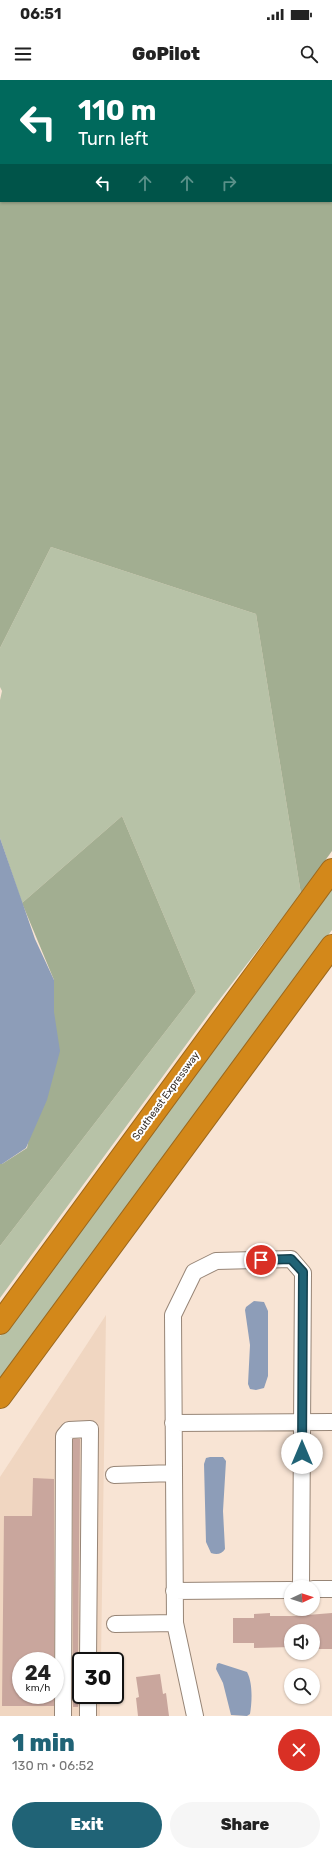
<!DOCTYPE html>
<html lang="en">
<head>
<meta charset="utf-8">
<style>
	body { margin:0; font-family:Rubik,sans-serif; background:#f6f6f6; color:#222; height:100vh; display:flex; flex-direction:column; font-size:15px; white-space:nowrap }
	* { box-sizing:border-box; margin:0 }
	p { font-size:13px; color:#767676 }
	.icon { flex:none; width:22px; height:22px; fill:none; stroke:currentColor; stroke-width:2; stroke-linecap:round; stroke-linejoin:round }
	.map { position:relative; height:1636px; overflow:hidden }
	.details { display:flex; flex-direction:column; background:#fff; flex:1 }
	.details>* { flex:none }
	.banner { position:absolute; left:0px; top:0px; width:332px; height:122px; box-shadow:0 1px 3px #0004; background:#00695c; color:#fff; overflow:hidden }
	.needle { width:26px; rotate:86deg }
	.tools { position:absolute; left:284px; top:1500px; display:grid; gap:8px }
	.tools a { display:grid; place-items:center; width:36px; height:36px; border-radius:50%; background:#fff; box-shadow:0 1px 3px #0004; font-size:20px }
	.speed { position:absolute; left:12px; top:1572px; display:flex; gap:8px; font-size:20px; font-weight:700; text-align:center }
	.speed>* { display:grid; place-content:center; width:52px; height:52px; border-radius:50%; background:#fff; box-shadow:0 1px 3px #0004; line-height:1 }
	.speed small { font-size:10px; font-weight:400 }
	.speed .limit { border:2px solid #111; border-radius:6px; background:#fff; color:#111 }
	.pin { position:absolute; display:grid; place-items:center; width:34px; height:34px; color:#fff; margin:-17px; border:2px solid #fff; border-radius:50%; box-shadow:0 1px 4px #0007 }
	.me { position:absolute; width:44px; margin:-22px; rotate:0deg; stroke-linejoin:round; filter:drop-shadow(0 0 3px #0008) }
	.turn { display:flex; align-items:center; gap:14px; height:84px; padding:0 12px; font-size:18px }
	.turn .icon { width:52px; height:52px; stroke-width:2.5 }
	.turn b { display:block; font-size:28px; line-height:34px }
	.lanes { display:flex; align-items:center; height:38px; padding:0 12px; background:#0003; justify-content:center; gap:20px; direction:ltr }
	.lanes .off { opacity:.35 }
	.round { display:grid; place-items:center; flex:none; width:42px; height:42px; border-radius:21px; background:#f6f6f6 }
	.summary { display:flex; align-items:center; justify-content:space-between; height:68px; padding:0 12px }
	h1 { font-size:24px; font-weight:800; line-height:30px; color:#206376 }
	.cta { display:flex; gap:8px; margin-top:auto; padding:8px 12px }
	.cta a { flex:1; height:46px; border-radius:24px; background:#206376; color:#fff; font-size:16px; font-weight:800; line-height:46px; text-align:center }
	.cta a+a { background:#f6f6f6; color:#222 }
	.status { display:flex; justify-content:space-between; align-items:center; height:28px; padding:0 20px; background:#fff; direction:ltr }
	.status svg { height:11px; fill:currentColor }
	header { display:flex; justify-content:space-between; align-items:center; height:52px; padding:0 12px; background:#fff; font-size:18px; font-weight:800 }
	.map>svg:first-child { display:block }
	.built { fill:#f0d6c1; fill-rule:evenodd }
	.green { fill:#b7c2a7 }
	.forest { fill:#a2ae91; fill-rule:evenodd }
	.water { fill:#8d9db8 }
	.lines { fill:none; stroke-linecap:round; stroke-linejoin:round }
	.river { stroke:#8d9db8; stroke-width:21 }
	.building { fill:#c9a69d }
	.minor-casing { stroke:#978576; stroke-width:18 }
	.highway-casing { stroke:#9b681e; stroke-width:24 }
	.minor { stroke:#fff; stroke-width:16 }
	.highway { stroke:#d3881a; stroke-width:22 }
	.route-casing { stroke:#15404d; stroke-width:10 }
	.route { stroke:#206376; stroke-width:7 }
	.labels { text-anchor:middle; dominant-baseline:central; stroke-width:4; stroke-linejoin:round; paint-order:stroke }
	.street-label { font-size:10px; fill:#342c26; stroke:#fff }
</style>
</head>
<body>
<div class="status"><b>06:51</b><svg viewBox="0 0 49 12"><path d="M0 12V9h3v3zM5 12V6h3v6zM10 12V3h3v9zM15 12V0h3v12zM26 1h20v11H26zM47 4h2v5h-2z"/></svg></div>
<header><svg class="icon" aria-label="menu" viewBox="0 0 24 24"><path d="M4 6h16M4 12h16M4 18h16"/></svg>GoPilot<svg class="icon" aria-label="search" viewBox="0 0 24 24"><circle cx="10" cy="10" r="6"/><path d="M15 15l6 6"/></svg></header>
<div class="map">
<svg width="332" height="1636" viewBox="0 0 332 1636">
	<rect width="100%" height="100%" fill="#f8e4d4"/>
	<!-- built -->
	<path class="built" d="M 106,1235 L 101,1581 L 81,1581 L 81,1615 L 100,1615 L 100,1636 L 0,1636 L 0,1397 ZM 21,1581 L 55,1581 L 55,1615 L 21,1615 Z"/>
	<!-- green -->
	<path class="green" d="M 51,467 L 256,534 L 301,814 L 213,928 L 0,1218 L 0,1166 L 196,912 L 122,736 L 22,823 L 0,758 L 0,620 L 2,611 L 0,607 L 0,568 Z
		M 332,805 L 332,850 L 0,1302 L 0,1256 Z"/>
	<!-- forest -->
	<path class="forest" d="M 0,0 L 332,0 L 332,771 L 301,814 L 256,534 L 51,467 L 0,568 ZM 1,1 L 331,1 L 331,121 L 1,121 Z
		M 122,736 L 196,912 L 0,1166 L 0,1084 L 2,1084 L 27,1068 L 54,932 L 54,900 L 22,823 Z"/>
	<!-- water -->
	<path class="water" d="M 0,758 L 35,859 L 54,900 L 54,932 L 60,971 L 47,1020 L 26,1068 L 2,1084 L 0,1084 Z
		M 254,1221 L 264,1222 L 268,1231 L 268,1296 L 264,1308 L 256,1310 L 250,1309 L 248,1304 L 250,1265 L 245,1230 L 246,1227 Z
		M 210,1377 L 223,1377 L 226,1381 L 223,1431 L 225,1469 C 222,1474 217,1475 211,1473 L 206,1462 L 204,1384 L 206,1378 Z
		M 219,1583 L 247,1592 C 253,1603 252,1622 250,1634 L 247,1636 L 231,1635 L 223,1603 L 216,1589 L 217,1584 Z"/>
	<g class="lines">
		<!-- river -->
		<path class="river" d="M 76,1 L 78,0
			M 0,26 L 1,27"/>
	</g>
	<!-- building -->
	<path class="building" d="M 73,1359 L 80,1359 L 78,1581 L 81,1587 L 81,1609 L 79,1615 L 78,1627 L 73,1627 Z
		M 33,1398 L 54,1399 L 54,1581 L 20,1581 L 20,1615 L 54,1615 L 54,1626 L 2,1626 L 4,1436 L 32,1436 Z
		M 270,1533 L 270,1536 L 295,1536 L 332,1533 L 332,1569 L 317,1569 L 317,1567 L 313,1567 L 313,1551 L 291,1551 L 291,1567 L 254,1568 L 254,1563 L 233,1563 L 233,1538 L 254,1538 L 254,1534 Z
		M 160,1594 L 163,1614 L 166,1613 L 169,1636 L 138,1636 L 136,1618 L 139,1617 L 136,1597 Z"/>
	<g class="lines">
		<defs>
			<path id="minor" d="M 173,1343 L 332,1342
				M 114,1395 L 174,1393
				M 313,1509 L 332,1509
				M 174,1511 L 291,1510
				M 115,1544 L 175,1543
				M 63,1636 L 64,1356 L 69,1350 L 90,1349 L 88,1581
				M 88,1636 L 88,1615
				M 195,1636 L 175,1543 L 173,1235 L 194,1192 L 216,1181 L 291,1179 L 303,1193 L 301,1507"/>
			<path id="highway" d="M 0,1243 L 332,790
				M 0,1317 L 332,866"/>
		</defs>
		<!-- minor casing -->
		<use href="#minor" class="minor-casing"/>
		<!-- highway casing -->
		<use href="#highway" class="highway-casing"/>
		<!-- minor -->
		<use href="#minor" class="minor"/>
		<!-- highway -->
		<use href="#highway" class="highway"/>
	</g>
	<g class="lines">
		<defs>
			<path id="route" d="M 261,1180 L 291,1179 L 303,1192 L 302,1373"/>
		</defs>
		<!-- route casing -->
		<use href="#route" class="route-casing"/>
		<!-- route -->
		<use href="#route" class="route"/>
	</g>
	<g class="labels">
		<!-- street labels -->
		<g class="street-label">
			<text transform="translate(166 1016) rotate(-54)">Southeast Expressway</text>
		</g>
	</g>
</svg>
<div class="tools">
<a><svg class="needle" viewBox="-14 -14 28 28"><path d="M0-13l5 13h-10z" fill="#e53935"/><path d="M0 13l5-13h-10z" fill="#767676"/></svg></a>
<a><svg class="icon" aria-label="sound" viewBox="0 0 24 24"><path d="M4 9h4l5-4v14l-5-4H4zM17 9q2 3 0 6"/></svg></a>
<a><svg class="icon" aria-label="search" viewBox="0 0 24 24"><circle cx="10" cy="10" r="6"/><path d="M15 15l6 6"/></svg></a>
</div>
<div class="speed"><div>24<small>km/h</small></div><div class="limit">30</div></div>
<div class="pin" style="left:261px;top:1180px;background:#d93025"><svg class="icon" aria-label="arrive" viewBox="0 0 24 24"><path d="M6 21V4h12l-3 4 3 4H6"/></svg></div>
<svg class="me" style="left:302px;top:1373px" viewBox="-20 -20 40 40"><circle r="19" fill="#fff"/><path d="M0-13L10 11 0 6-10 11z" fill="#206376"/></svg>
<div class="banner">
<div class="turn"><svg class="icon" aria-label="left" viewBox="0 0 24 24"><path d="M17 20v-9H6M10 6l-5 5 5 5"/></svg><div><b>110 m</b>Turn left</div></div>
<div class="lanes"><svg class="icon" aria-label="left" viewBox="0 0 24 24"><path d="M17 20v-9H6M10 6l-5 5 5 5"/></svg><svg class="icon off" aria-label="ahead" viewBox="0 0 24 24"><path d="M12 20V5M6 11l6-6 6 6"/></svg><svg class="icon off" aria-label="ahead" viewBox="0 0 24 24"><path d="M12 20V5M6 11l6-6 6 6"/></svg><svg class="icon off" aria-label="right" viewBox="0 0 24 24"><path d="M7 20v-9h11M14 6l5 5-5 5"/></svg></div>
</div>
</div>
<section class="details">
<div class="summary"><div><h1>1 min</h1><p>130 m · 06:52</p></div><a class="round" style="background:#d93025;color:#fff"><svg class="icon" aria-label="close" viewBox="0 0 24 24"><path d="M6 6l12 12M18 6L6 18"/></svg></a></div>
<div class="cta"><a>Exit</a><a>Share</a></div>
</section>
</body>
</html>
